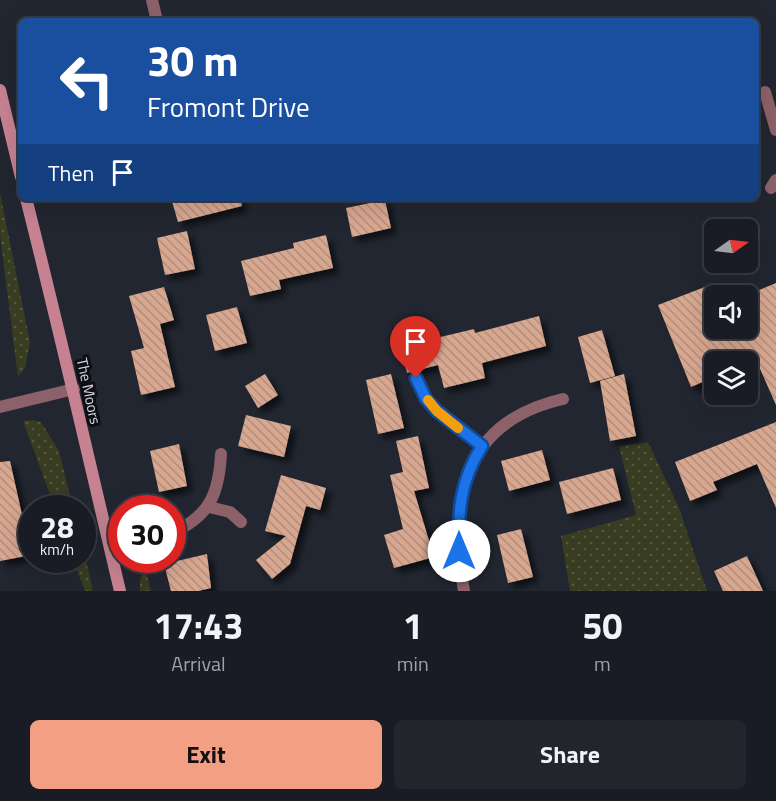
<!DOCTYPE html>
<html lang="en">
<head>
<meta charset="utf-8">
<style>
	body { margin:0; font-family:"Titillium Web",sans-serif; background:#22252c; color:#f1f3f6; height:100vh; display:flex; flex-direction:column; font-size:22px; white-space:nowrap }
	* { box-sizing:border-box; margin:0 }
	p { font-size:20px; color:#9fa1a6 }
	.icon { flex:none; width:33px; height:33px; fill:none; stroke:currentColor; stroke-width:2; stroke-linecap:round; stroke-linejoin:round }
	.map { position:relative; height:591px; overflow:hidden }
	.drawer { display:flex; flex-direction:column; background:#191c24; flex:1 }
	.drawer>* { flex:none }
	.top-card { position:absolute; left:18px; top:18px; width:741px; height:183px; border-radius:9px; box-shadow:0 6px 24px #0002,0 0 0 2px #373a41; background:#1a4fa0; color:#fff; overflow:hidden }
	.needle { width:39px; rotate:76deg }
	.controls { position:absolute; left:704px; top:219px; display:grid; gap:12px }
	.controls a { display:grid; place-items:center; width:54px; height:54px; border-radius:9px; background:#191c24; box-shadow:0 6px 24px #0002,0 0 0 2px #373a41; font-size:30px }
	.speed { position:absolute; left:18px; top:495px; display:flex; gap:12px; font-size:30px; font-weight:700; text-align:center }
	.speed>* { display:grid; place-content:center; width:78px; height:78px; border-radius:50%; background:#191c24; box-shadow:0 6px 24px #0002,0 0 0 2px #373a41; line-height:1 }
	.speed small { font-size:15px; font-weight:400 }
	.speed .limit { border:9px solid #d22; background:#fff; color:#111 }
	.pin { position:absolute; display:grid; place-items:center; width:51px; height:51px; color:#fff; margin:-62px -26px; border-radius:50% 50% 50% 0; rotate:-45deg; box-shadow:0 0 6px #0007 }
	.pin .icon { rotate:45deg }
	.me { position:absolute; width:66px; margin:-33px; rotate:0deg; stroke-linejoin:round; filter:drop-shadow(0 0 4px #0008) }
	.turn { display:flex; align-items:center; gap:21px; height:126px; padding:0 30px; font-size:27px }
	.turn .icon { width:78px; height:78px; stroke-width:2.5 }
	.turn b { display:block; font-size:42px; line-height:51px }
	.then { display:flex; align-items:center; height:57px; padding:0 30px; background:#0003; gap:12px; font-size:22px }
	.eta { display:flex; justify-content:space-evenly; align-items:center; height:102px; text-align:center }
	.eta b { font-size:36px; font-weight:700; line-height:42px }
	.action { display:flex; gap:12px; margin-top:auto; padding:12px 30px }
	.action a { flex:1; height:69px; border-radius:9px; background:#f39f83; color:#111; font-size:24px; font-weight:700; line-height:69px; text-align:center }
	.action a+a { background:#22252c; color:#f1f3f6 }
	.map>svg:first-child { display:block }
	.grass { fill:url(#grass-dots) }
	.building { fill:url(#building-back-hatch); filter:url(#shadow) }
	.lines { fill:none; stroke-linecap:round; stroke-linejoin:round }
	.street { stroke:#8c616a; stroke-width:12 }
	.secondary { stroke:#c68291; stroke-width:12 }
	.route-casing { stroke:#114b97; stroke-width:15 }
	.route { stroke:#1a73e8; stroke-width:10 }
	.slow { stroke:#f59e0b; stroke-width:10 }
	.labels { text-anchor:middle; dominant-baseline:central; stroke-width:6; stroke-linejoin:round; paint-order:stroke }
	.street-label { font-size:15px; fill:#d6d9e0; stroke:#0d0f14 }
</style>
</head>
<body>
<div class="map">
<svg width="776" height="591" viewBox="0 0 776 591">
	<defs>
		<pattern id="grass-dots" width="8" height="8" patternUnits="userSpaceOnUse" patternTransform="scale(1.5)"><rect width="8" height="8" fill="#383c21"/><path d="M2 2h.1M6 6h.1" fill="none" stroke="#545841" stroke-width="1.8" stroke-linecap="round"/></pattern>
		<pattern id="building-back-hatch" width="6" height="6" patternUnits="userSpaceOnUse" patternTransform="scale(1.5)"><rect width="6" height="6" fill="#d8a790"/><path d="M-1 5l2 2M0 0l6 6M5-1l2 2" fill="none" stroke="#b28e7d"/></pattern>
		<filter id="shadow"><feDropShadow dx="5.5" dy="5.5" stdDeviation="3" flood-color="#0009"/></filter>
	</defs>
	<rect width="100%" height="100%" fill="#212630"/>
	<!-- grass -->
	<path class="grass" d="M 0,193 L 30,342 L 25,368 L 18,377 L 0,235 Z
		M 33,420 L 41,422 L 59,451 L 73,508 L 55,508 L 23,421 Z
		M 648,442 L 679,508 L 707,591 L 570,591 L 561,536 L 636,515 L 619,446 Z
		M 83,547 L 93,591 L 85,591 L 73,560 L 82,560 Z
		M 145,567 L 151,591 L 140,591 L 140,580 Z"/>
	<!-- building -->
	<path class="building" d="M 171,198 L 240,198 L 242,206 L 178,222 Z
		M 385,200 L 391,228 L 352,237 L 346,208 Z
		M 187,231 L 195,269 L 165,275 L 157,238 Z
		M 326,235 L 333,268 L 279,280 L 281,289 L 250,296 L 241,261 L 294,248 L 293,243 Z
		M 776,283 L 776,405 L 757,362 L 714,362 L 714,377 L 691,387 L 658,305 L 710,285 L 714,296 L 714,328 L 747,328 L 747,296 L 745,296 Z
		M 164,287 L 174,320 L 160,324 L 175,387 L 141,395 L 131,351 L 144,348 L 129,296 Z
		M 237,307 L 247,343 L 215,351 L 206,315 Z
		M 539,316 L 546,346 L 482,363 L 485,378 L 444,388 L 438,365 L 407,373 L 402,352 L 433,344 L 432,339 L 474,329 L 475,333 Z
		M 602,330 L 615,376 L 590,383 L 578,337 Z
		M 265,374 L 278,395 L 258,408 L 245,386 Z
		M 391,374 L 404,428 L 378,434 L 366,380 Z
		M 624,374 L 636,436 L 610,441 L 600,381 Z
		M 246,415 L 291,426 L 284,457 L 238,446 Z
		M 776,422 L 776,508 L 757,464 L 713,482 L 717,490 L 690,501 L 675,462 Z
		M 418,436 L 429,488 L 414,491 L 434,557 L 394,568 L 384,535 L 403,529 L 390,475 L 403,472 L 396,441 Z
		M 179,444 L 187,486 L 159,492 L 150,451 Z
		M 542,450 L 550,480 L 509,491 L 501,461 Z
		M 10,461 L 31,555 L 0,561 L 0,462 Z
		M 613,468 L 621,500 L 567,514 L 559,482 Z
		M 281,475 L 326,488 L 320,510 L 306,506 L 290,564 L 272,579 L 256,560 L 286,536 L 265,531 Z
		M 521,529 L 533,577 L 508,583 L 497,535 Z
		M 207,554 L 211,588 L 198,591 L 171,591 L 164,564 Z
		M 747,556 L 763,591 L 723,591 L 714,571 Z"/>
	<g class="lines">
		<!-- street -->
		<path class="street" d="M 152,0 L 157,21
			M 765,92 L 776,130
			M 771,188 L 776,180
			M 416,378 L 426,399 L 437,411 L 482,446
			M 0,407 L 74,389
			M 209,507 L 230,512 L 241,522
			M 172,533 C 210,516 219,493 221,454
			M 464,591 C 448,500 462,422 563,399"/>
		<!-- secondary -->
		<path class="secondary" d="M 0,90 L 21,177
			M 26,198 C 59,329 89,460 120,591"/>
	</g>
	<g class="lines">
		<defs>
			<path id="route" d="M 416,378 L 426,399 L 437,411 L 482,446 C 460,481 458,510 459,551"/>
		</defs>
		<!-- route casing -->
		<use href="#route" class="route-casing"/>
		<!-- route -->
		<use href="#route" class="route"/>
		<!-- slow -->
		<path class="slow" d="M 428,400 L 437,411 L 458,428"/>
	</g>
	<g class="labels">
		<!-- street labels -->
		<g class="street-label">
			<text transform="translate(89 391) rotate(78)">The Moors</text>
		</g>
	</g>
</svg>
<div class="controls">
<a><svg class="needle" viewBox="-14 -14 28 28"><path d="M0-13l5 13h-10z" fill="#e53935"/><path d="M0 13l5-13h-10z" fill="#9fa1a6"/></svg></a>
<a><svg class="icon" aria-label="sound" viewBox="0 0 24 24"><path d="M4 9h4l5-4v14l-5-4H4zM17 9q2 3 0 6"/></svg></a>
<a><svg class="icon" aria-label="layers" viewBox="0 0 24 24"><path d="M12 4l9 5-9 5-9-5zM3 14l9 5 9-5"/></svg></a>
</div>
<div class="speed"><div>28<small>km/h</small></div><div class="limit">30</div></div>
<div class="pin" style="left:416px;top:378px;background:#d93025"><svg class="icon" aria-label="arrive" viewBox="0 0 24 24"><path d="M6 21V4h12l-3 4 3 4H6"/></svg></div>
<svg class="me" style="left:459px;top:551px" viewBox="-20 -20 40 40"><circle r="19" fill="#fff"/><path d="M0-13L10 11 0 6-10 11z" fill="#1a73e8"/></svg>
<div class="top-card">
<div class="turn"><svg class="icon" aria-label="left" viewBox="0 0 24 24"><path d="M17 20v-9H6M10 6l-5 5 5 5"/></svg><div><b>30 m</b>Fromont Drive</div></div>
<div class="then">Then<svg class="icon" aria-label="arrive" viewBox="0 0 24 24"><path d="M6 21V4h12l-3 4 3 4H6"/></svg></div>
</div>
</div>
<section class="drawer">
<div class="eta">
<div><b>17:43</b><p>Arrival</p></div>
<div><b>1</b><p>min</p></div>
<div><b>50</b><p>m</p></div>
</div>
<div class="action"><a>Exit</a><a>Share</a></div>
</section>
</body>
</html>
